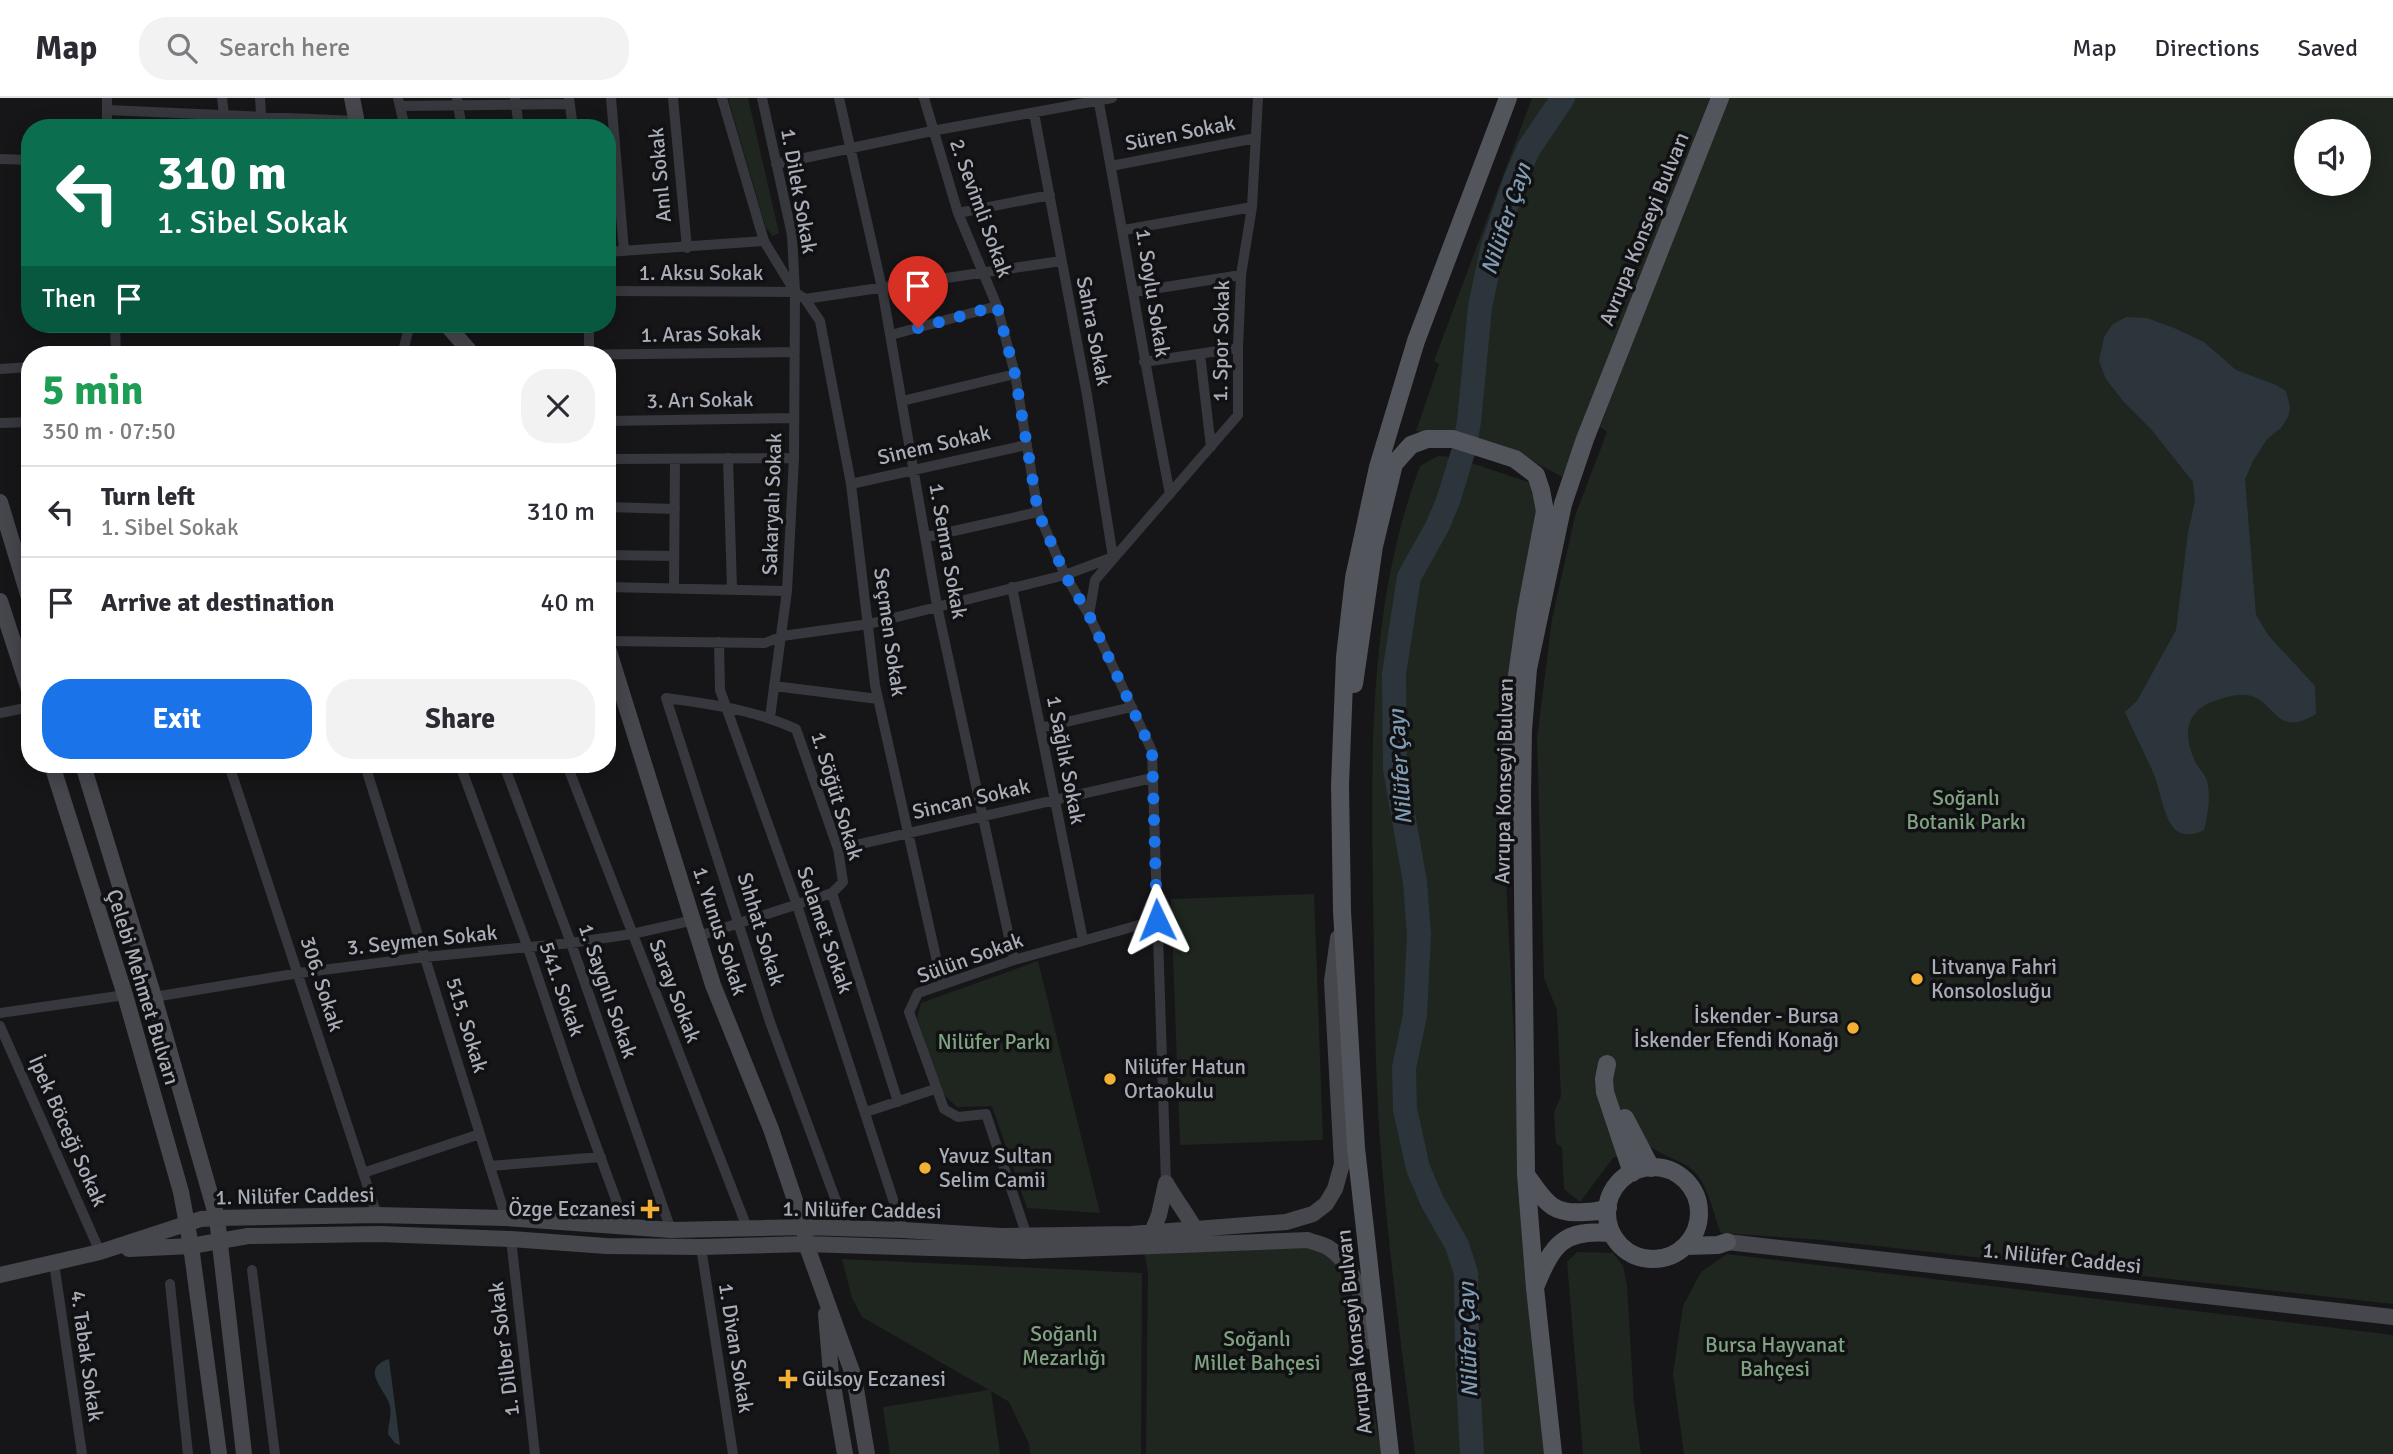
<!DOCTYPE html>
<html lang="en">
<head>
<meta charset="utf-8">
<style>
	body { margin:0; font-family:Signika,sans-serif; background:#f2f2f3; color:#2b2b33; height:100vh; display:flex; flex-direction:column; font-size:26px; white-space:nowrap }
	* { box-sizing:border-box; margin:0 }
	p { font-size:23px; color:#7c7c81 }
	.icon { flex:none; width:38px; height:38px; fill:none; stroke:currentColor; stroke-width:2; stroke-linecap:round; stroke-linejoin:round }
	.map { position:relative; flex:1; overflow:hidden }
	.details { position:absolute; left:21px; top:248px; width:595px; height:427px; display:flex; flex-direction:column; background:#fff; border-radius:28px; box-shadow:0 4px 18px #0003 }
	.details>* { flex:none }
	.banner { position:absolute; left:21px; top:21px; width:595px; height:214px; border-radius:28px; box-shadow:0 4px 18px #0003; background:#0b6e4f; color:#fff; overflow:hidden }
	.fabs { position:absolute; left:2294px; top:21px; display:grid; gap:14px }
	.fabs a { display:grid; place-items:center; width:77px; height:77px; border-radius:50%; background:#fff; box-shadow:0 4px 18px #0003; font-size:35px }
	.pin { position:absolute; display:grid; place-items:center; width:60px; height:60px; color:#fff; margin:-72px -30px; border-radius:50% 50% 50% 0; rotate:-45deg; box-shadow:0 0 7px #0007 }
	.pin .icon { rotate:45deg }
	.me { position:absolute; width:77px; margin:-38px; rotate:358deg; stroke-linejoin:round; filter:drop-shadow(0 0 5px #0008) }
	.turn { display:flex; align-items:center; gap:24px; height:147px; padding:0 21px; font-size:32px }
	.turn .icon { width:91px; height:91px; stroke-width:2.5 }
	.turn b { display:block; font-size:49px; line-height:60px }
	.then { display:flex; align-items:center; height:66px; padding:0 21px; background:#0003; gap:14px; font-size:26px }
	.round { display:grid; place-items:center; flex:none; width:74px; height:74px; border-radius:28px; background:#f2f2f3 }
	.headline { display:flex; align-items:center; justify-content:space-between; height:119px; padding:0 21px }
	h1 { font-size:42px; font-weight:800; line-height:52px; color:#1e9e55 }
	.action { display:flex; gap:14px; margin-top:auto; padding:14px 21px }
	.action a { flex:1; height:80px; border-radius:28px; background:#1a73e8; color:#fff; font-size:28px; font-weight:800; line-height:80px; text-align:center }
	.action a+a { background:#f2f2f3; color:#2b2b33 }
	ul { padding:0; list-style:none }
	li { display:flex; align-items:center; gap:21px; height:91px; padding:0 21px; border-top:2px solid #e1e1e2 }
	li div { flex:1 }
	li b { display:block; font-size:26px }
	li em { font-style:normal }
	header { display:flex; align-items:center; gap:42px; box-sizing:border-box; height:98px; padding:0 35px; background:#fff; border-bottom:2px solid #e1e1e2 }
	header strong { font-size:33px }
	nav { display:flex; gap:38px; margin-inline-start:auto; font-size:24px }
	.search { width:490px; height:63px; background:#f2f2f3; display:flex; align-items:center; gap:18px; box-sizing:border-box; padding:0 24px; border-radius:28px; color:#7c7c81; font-size:26px }
	.map>svg:first-child { display:block }
	.green { fill:#1e261f; fill-rule:evenodd }
	.water { fill:#2c353c }
	.lines { fill:none; stroke-linecap:round; stroke-linejoin:round }
	.river { stroke:#2c353c; stroke-width:24 }
	.street { stroke:#37383d; stroke-width:10 }
	.secondary { stroke:#45474d; stroke-width:16 }
	.primary { stroke:#53555c; stroke-width:18 }
	.route { stroke:#1a73e8; stroke-width:12; stroke-dasharray:0 21.6 }
	.poi-dot { fill:#f2b134; stroke:#111113; stroke-width:2.5 }
	.labels { text-anchor:middle; dominant-baseline:central; stroke-width:7; stroke-linejoin:round; paint-order:stroke }
	.street-label { font-size:21px; fill:#a8adb8; stroke:#111113 }
	.park-label { font-size:21px; fill:#7fa381; stroke:#111113 }
	.poi-label { font-size:21px; fill:#a8adb8; stroke:#111113; text-anchor:start }
	.water-label { font-size:23px; font-style:italic; fill:#7f9bb3; stroke:#111113 }
</style>
</head>
<body>
<header>
<strong>Map</strong>
<div class="search"><svg class="icon" aria-label="search" viewBox="0 0 24 24"><circle cx="10" cy="10" r="6"/><path d="M15 15l6 6"/></svg>Search here</div>
<nav><a>Map</a><a>Directions</a><a>Saved</a></nav>
</header>
<div class="map">
<svg width="2393" height="1356" viewBox="0 0 2393 1356">
	<rect width="100%" height="100%" fill="#161618"/>
	<!-- green -->
	<path class="green" d="M 728,0 L 748,0 L 779,135 L 773,138 L 766,130 Z
		M 1532,0 L 1710,0 L 1562,379 L 1512,352 L 1416,333 L 1439,266 L 1434,263 Z
		M 1727,0 L 2393,0 L 2393,1206 L 1823,1142 L 1721,1135 C 1712,1114 1709,1084 1690,1070 C 1676,1060 1660,1057 1646,1046 L 1613,1060 L 1580,1104 L 1564,1091 L 1562,1050 L 1556,1045 L 1554,1014 L 1561,998 L 1557,912 L 1544,880 L 1537,641 L 1552,521 L 1575,418 L 1607,334 L 1600,329 ZM 2306,33 L 2359,33 L 2359,86 L 2306,86 Z
		M 1438,358 L 1453,359 L 1528,384 L 1540,396 L 1504,674 L 1505,763 L 1521,1076 L 1547,1356 L 1415,1356 C 1402,1256 1389,1156 1381,1056 C 1374,972 1375,887 1373,802 C 1371,657 1368,506 1420,368 Z
		M 1314,796 L 1323,1042 L 1180,1047 L 1171,801 Z
		M 1038,863 L 1100,1115 L 1027,1110 L 992,1008 L 957,1009 L 941,994 L 917,920 L 921,905 Z
		M 1314,1149 L 1338,1166 L 1352,1199 L 1382,1356 L 1146,1356 L 1148,1175 L 1145,1156 Z
		M 1577,1154 L 1613,1155 L 1623,1168 L 1627,1188 L 1634,1305 L 1641,1356 L 1583,1356 L 1567,1164 Z
		M 1727,1156 L 2393,1237 L 2393,1356 L 1684,1356 L 1673,1276 L 1683,1208 L 1701,1174 Z
		M 842,1161 L 1142,1175 L 1141,1356 L 1030,1356 L 1029,1346 L 1009,1304 L 991,1293 L 1000,1356 L 890,1356 L 883,1309 L 989,1292 L 862,1219 L 852,1200 Z"/>
	<!-- water -->
	<path class="water" d="M 2126,219 L 2147,220 L 2174,230 L 2204,244 L 2236,272 L 2276,287 L 2286,293 L 2290,309 L 2288,319 L 2281,330 L 2267,341 L 2253,363 L 2245,381 L 2256,517 L 2268,537 L 2315,588 L 2316,616 C 2274,642 2276,600 2246,597 C 2235,596 2224,600 2214,603 C 2184,614 2183,639 2196,665 C 2199,671 2205,676 2207,683 C 2211,699 2208,716 2204,732 C 2193,738 2178,739 2171,726 C 2165,718 2159,691 2155,679 C 2146,657 2134,636 2125,614 L 2137,603 L 2176,532 L 2188,435 L 2195,403 L 2193,384 L 2151,331 L 2123,303 L 2106,281 L 2099,263 L 2104,239 L 2113,226 Z
		M 389,1261 L 400,1347 L 395,1345 L 388,1336 C 388,1326 392,1318 390,1308 C 387,1293 358,1271 389,1261 Z"/>
	<g class="lines">
		<!-- river -->
		<path class="river" d="M 1472,1356 L 1467,1260 L 1466,1175 L 1457,1147 L 1432,1103 L 1418,1070 L 1405,1011 L 1404,970 L 1415,917 L 1419,837 L 1415,784 L 1395,671 L 1394,576 L 1409,479 L 1437,429 L 1448,403 L 1464,351 L 1469,324 L 1480,209 L 1493,147 L 1515,82 L 1529,50 L 1563,0"/>
		<!-- street -->
		<path class="street" d="M 222,0 L 224,17
			M 260,0 L 262,30
			M 398,0 L 405,30
			M 515,0 L 519,30
			M 569,0 L 573,30
			M 611,0 L 624,153
			M 673,0 L 687,150
			M 722,0 L 764,143 L 795,194 L 805,201 L 820,223 L 851,386 L 875,587 L 942,886
			M 762,0 L 792,137 L 795,194 L 794,360 L 787,493 L 770,619
			M 839,0 L 882,190 L 937,508 L 1014,862
			M 924,0 L 958,115 L 997,208 L 1015,276 L 1038,414 L 1065,477 L 1089,517 L 1152,653 L 1166,1085
			M 1098,0 C 1123,132 1144,264 1170,396
			M 457,2 L 462,30
			M 400,8 L 569,6
			M 107,12 L 357,23
			M 107,30 L 107,0
			M 0,61 L 30,62
			M 776,66 L 932,33 L 1112,0
			M 1111,68 L 1256,40
			M 958,115 L 1050,97
			M 1124,132 L 1252,109
			M 607,154 L 764,143
			M 607,193 L 795,194
			M 1134,194 L 1241,177
			M 805,201 L 1061,163
			M 115,226 L 116,257
			M 891,237 L 997,208
			M 1200,256 L 1211,349
			M 402,257 L 410,226
			M 566,257 L 795,254
			M 589,257 L 589,226
			M 1144,264 L 1238,250
			M 0,271 L 30,269
			M 902,303 L 1015,276
			M 607,323 L 794,320
			M 0,325 L 30,324
			M 728,360 L 732,491
			M 607,361 L 794,360
			M 851,386 L 1026,347
			M 607,409 L 675,411
			M 927,439 L 1038,414
			M 607,457 L 674,458
			M 607,489 L 787,493
			M 1012,489 L 1083,842
			M 674,490 L 675,361
			M 1089,517 L 1095,482 L 1238,317 L 1238,250 L 1241,177 L 1252,109 L 1258,0
			M 607,543 L 765,545 L 782,538 L 869,526 L 1065,477 L 1113,459 L 1087,297 L 1034,15
			M 719,544 L 720,592 L 797,807 L 903,1132
			M 774,588 L 878,601
			M 0,615 L 30,609
			M 1040,630 L 1132,609
			M 229,667 L 377,1117
			M 365,667 L 506,1120
			M 460,667 L 528,850 L 577,995 L 626,1129
			M 504,667 L 571,845 L 671,1132
			M 567,667 L 748,1132
			M 838,751 L 1152,680
			M 699,838 L 832,795
			M 154,899 L 299,875 L 425,859 L 571,845 L 632,836 L 694,822
			M 0,915 L 125,897
			M 0,928 L 100,1154
			M 866,1014 L 935,991
			M 490,1068 L 601,1059
			M 363,1075 L 480,1036
			M 846,1130 L 770,924 L 666,600 C 711,606 755,612 796,631 L 838,751 L 843,784 L 832,795 L 898,1004
			M 1027,1138 L 986,1016 L 958,1019 L 944,1011 L 909,914 L 918,895 L 1014,862 L 1157,822
			M 511,1141 L 535,1356
			M 701,1149 L 733,1356
			M 54,1165 L 82,1356
			M 252,1172 L 275,1356
			M 170,1186 L 188,1356"/>
		<!-- secondary -->
		<path class="secondary" d="M 352,0 L 358,30
			M 446,226 L 473,257
			M 0,404 L 30,503
			M 0,503 L 30,595
			M 607,547 L 713,887 L 771,1031 L 804,1129 L 806,1146 L 854,1279 L 867,1356
			M 52,667 L 125,897 L 181,1094 L 191,1148 L 219,1356
			M 83,667 L 154,899 L 217,1120 L 244,1356
			M 1166,1085 C 1172,1097 1197,1130 1198,1139
			M 1152,1143 L 1152,1134 L 1159,1117 L 1166,1085
			M 1727,1144 L 2393,1219
			M 129,1151 L 191,1148 L 248,1138 L 379,1136 L 511,1141 L 606,1148 L 701,1149 L 806,1146 L 1024,1153 L 1308,1142 C 1315,1145 1323,1146 1329,1150 C 1358,1169 1365,1211 1370,1243
			M 0,1177 L 100,1154 L 201,1121 L 217,1120 L 377,1117 L 506,1120 L 671,1132 L 804,1129 L 903,1132 L 1001,1138 L 1131,1136 L 1286,1124 L 1313,1116 L 1326,1106 L 1335,1091 L 1342,1066 L 1332,883 L 1338,840
			M 826,1216 L 831,1276 L 845,1356"/>
		<!-- primary -->
		<path class="primary" d="M 1354,586 L 1374,448 L 1394,366 L 1411,347 L 1427,341 L 1453,341 L 1515,361 L 1536,377 L 1541,392 L 1545,413 L 1526,513 L 1514,599 L 1510,671 L 1514,693
			M 1607,966 L 1604,981 L 1605,994 L 1632,1075
			M 1625,1020 L 1651,1070
			M1607 1115a46 46 0 1 1 92 0a46 46 0 1 1-92 0Z
			M 1527,1078 C 1545,1103 1551,1117 1585,1114 C 1593,1114 1600,1113 1608,1110
			M 1685,1148 L 1718,1147 L 1727,1144
			M 1536,1187 C 1553,1146 1563,1131 1611,1135
			M 1390,1356 L 1356,1050 L 1342,813 L 1340,687 L 1345,559 L 1354,480 L 1378,369 L 1416,243 L 1508,0
			M 1553,1356 L 1535,1190 L 1526,1076 L 1522,698 L 1523,632 L 1528,571 L 1563,406 L 1585,341 L 1720,0"/>
	</g>
	<g class="lines">
		<!-- route -->
		<path class="route" d="M 918,230 L 997,208 L 1015,276 L 1038,414 L 1065,477 L 1089,517 L 1152,653 L 1157,822"/>
	</g>
	<!-- markers -->
	<g class="poi-dot">
		<circle cx="1917" cy="881" r="7"/>
		<circle cx="1853" cy="930" r="7"/>
		<circle cx="1110" cy="981" r="7"/>
		<circle cx="925" cy="1070" r="7"/>
		<path d="M646.5 1100.5h7v7h7v7h-7v7h-7v-7h-7v-7h7z"/>
		<path d="M784.5 1270.5h7v7h7v7h-7v7h-7v-7h-7v-7h7z"/>
	</g>
	<g class="labels">
		<!-- street labels -->
		<g class="street-label">
			<text transform="translate(1180 35) rotate(-11)">Süren Sokak</text>
			<text transform="translate(660 77) rotate(-95)">Anıl Sokak</text>
			<text transform="translate(799 93) rotate(80)">1. Dilek Sokak</text>
			<text transform="translate(981 110) rotate(70)">2. Sevimli Sokak</text>
			<text transform="translate(1644 131) rotate(-68)">Avrupa Konseyi Bulvarı</text>
			<text x="701" y="175">1. Aksu Sokak</text>
			<text transform="translate(1153 195) rotate(81)">1. Soylu Sokak</text>
			<text transform="translate(1094 233) rotate(79)">Sahra Sokak</text>
			<text transform="translate(701 236) rotate(-1)">1. Aras Sokak</text>
			<text transform="translate(1221 243) rotate(-89)">1. Spor Sokak</text>
			<text transform="translate(700 302) rotate(-1)">3. Arı Sokak</text>
			<text transform="translate(934 347) rotate(-13)">Sinem Sokak</text>
			<text transform="translate(772 406) rotate(-88)">Sakaryalı Sokak</text>
			<text transform="translate(948 453) rotate(80)">1. Semra Sokak</text>
			<text transform="translate(890 534) rotate(82)">Seçmen Sokak</text>
			<text transform="translate(1066 662) rotate(79)">1 Sağlık Sokak</text>
			<text transform="translate(1504 683) rotate(-89)">Avrupa Konseyi Bulvarı</text>
			<text transform="translate(837 698) rotate(73)">1. Söğüt Sokak</text>
			<text transform="translate(971 701) rotate(-13)">Sincan Sokak</text>
			<text transform="translate(761 831) rotate(73)">Sıhhat Sokak</text>
			<text transform="translate(825 832) rotate(71)">Selamet Sokak</text>
			<text transform="translate(720 833) rotate(72)">1. Yunus Sokak</text>
			<text transform="translate(422 842) rotate(-6)">3. Seymen Sokak</text>
			<text transform="translate(970 860) rotate(-20)">Sülün Sokak</text>
			<text transform="translate(322 886) rotate(72)">306. Sokak</text>
			<text transform="translate(143 889) rotate(73)">Çelebi Mehmet Bulvarı</text>
			<text transform="translate(562 891) rotate(71)">541. Sokak</text>
			<text transform="translate(608 893) rotate(71)">1. Saygılı Sokak</text>
			<text transform="translate(675 893) rotate(69)">Saray Sokak</text>
			<text transform="translate(467 927) rotate(73)">515. Sokak</text>
			<text transform="translate(68 1033) rotate(66)">İpek Böceği Sokak</text>
			<text transform="translate(295 1098) rotate(-1)">1. Nilüfer Caddesi</text>
			<text transform="translate(862 1112) rotate(1)">1. Nilüfer Caddesi</text>
			<text transform="translate(2062 1160) rotate(6)">1. Nilüfer Caddesi</text>
			<text transform="translate(1354 1234) rotate(-96)">Avrupa Konseyi Bulvarı</text>
			<text transform="translate(736 1250) rotate(81)">1. Divan Sokak</text>
			<text transform="translate(504 1251) rotate(-97)">1. Dilber Sokak</text>
			<text transform="translate(87 1258) rotate(82)">4. Tabak Sokak</text>
		</g>
		<!-- park labels -->
		<g class="park-label">
			<text x="1966" y="700">Soğanlı<tspan x="1966" dy="24">Botanik Parkı</tspan></text>
			<text x="994" y="944">Nilüfer Parkı</text>
			<text x="1064" y="1236">Soğanlı<tspan x="1064" dy="24">Mezarlığı</tspan></text>
			<text x="1257" y="1241">Soğanlı<tspan x="1257" dy="24">Millet Bahçesi</tspan></text>
			<text x="1775" y="1247">Bursa Hayvanat<tspan x="1775" dy="24">Bahçesi</tspan></text>
		</g>
		<!-- poi labels -->
		<g class="poi-label">
			<text x="1931" y="869">Litvanya Fahri<tspan x="1931" dy="24">Konsolosluğu</tspan></text>
			<text x="1839" y="918" text-anchor="end">İskender - Bursa<tspan x="1839" dy="24">İskender Efendi Konağı</tspan></text>
			<text x="1124" y="969">Nilüfer Hatun<tspan x="1124" dy="24">Ortaokulu</tspan></text>
			<text x="939" y="1058">Yavuz Sultan<tspan x="939" dy="24">Selim Camii</tspan></text>
			<text x="636" y="1111" text-anchor="end">Özge Eczanesi</text>
			<text x="802" y="1281">Gülsoy Eczanesi</text>
		</g>
		<!-- water labels -->
		<g class="water-label">
			<text transform="translate(1506 121) rotate(-72)">Nilüfer Çayı</text>
			<text transform="translate(1400 669) rotate(-94)">Nilüfer Çayı</text>
			<text transform="translate(1468 1242) rotate(-92)">Nilüfer Çayı</text>
		</g>
	</g>
</svg>
<div class="fabs">
<a><svg class="icon" aria-label="sound" viewBox="0 0 24 24"><path d="M4 9h4l5-4v14l-5-4H4zM17 9q2 3 0 6"/></svg></a>
</div>
<div class="pin" style="left:918px;top:230px;background:#d93025"><svg class="icon" aria-label="arrive" viewBox="0 0 24 24"><path d="M6 21V4h12l-3 4 3 4H6"/></svg></div>
<svg class="me" style="left:1157px;top:822px" viewBox="-20 -20 40 40"><path d="M0-17L14 15 0 8-14 15z" fill="#1a73e8" stroke="#fff" stroke-width="4"/></svg>
<div class="banner">
<div class="turn"><svg class="icon" aria-label="left" viewBox="0 0 24 24"><path d="M17 20v-9H6M10 6l-5 5 5 5"/></svg><div><b>310 m</b>1. Sibel Sokak</div></div>
<div class="then">Then<svg class="icon" aria-label="arrive" viewBox="0 0 24 24"><path d="M6 21V4h12l-3 4 3 4H6"/></svg></div>
</div>
<section class="details">
<div class="headline"><div><h1>5 min</h1><p>350 m · 07:50</p></div><a class="round"><svg class="icon" aria-label="close" viewBox="0 0 24 24"><path d="M6 6l12 12M18 6L6 18"/></svg></a></div>
<ul>
<li><svg class="icon" aria-label="left" viewBox="0 0 24 24"><path d="M17 20v-9H6M10 6l-5 5 5 5"/></svg><div><b>Turn left</b><p>1. Sibel Sokak</p></div><em>310 m</em></li>
<li><svg class="icon" aria-label="arrive" viewBox="0 0 24 24"><path d="M6 21V4h12l-3 4 3 4H6"/></svg><div><b>Arrive at destination</b></div><em>40 m</em></li>
</ul>
<div class="action"><a>Exit</a><a>Share</a></div>
</section>
</div>
</body>
</html>
